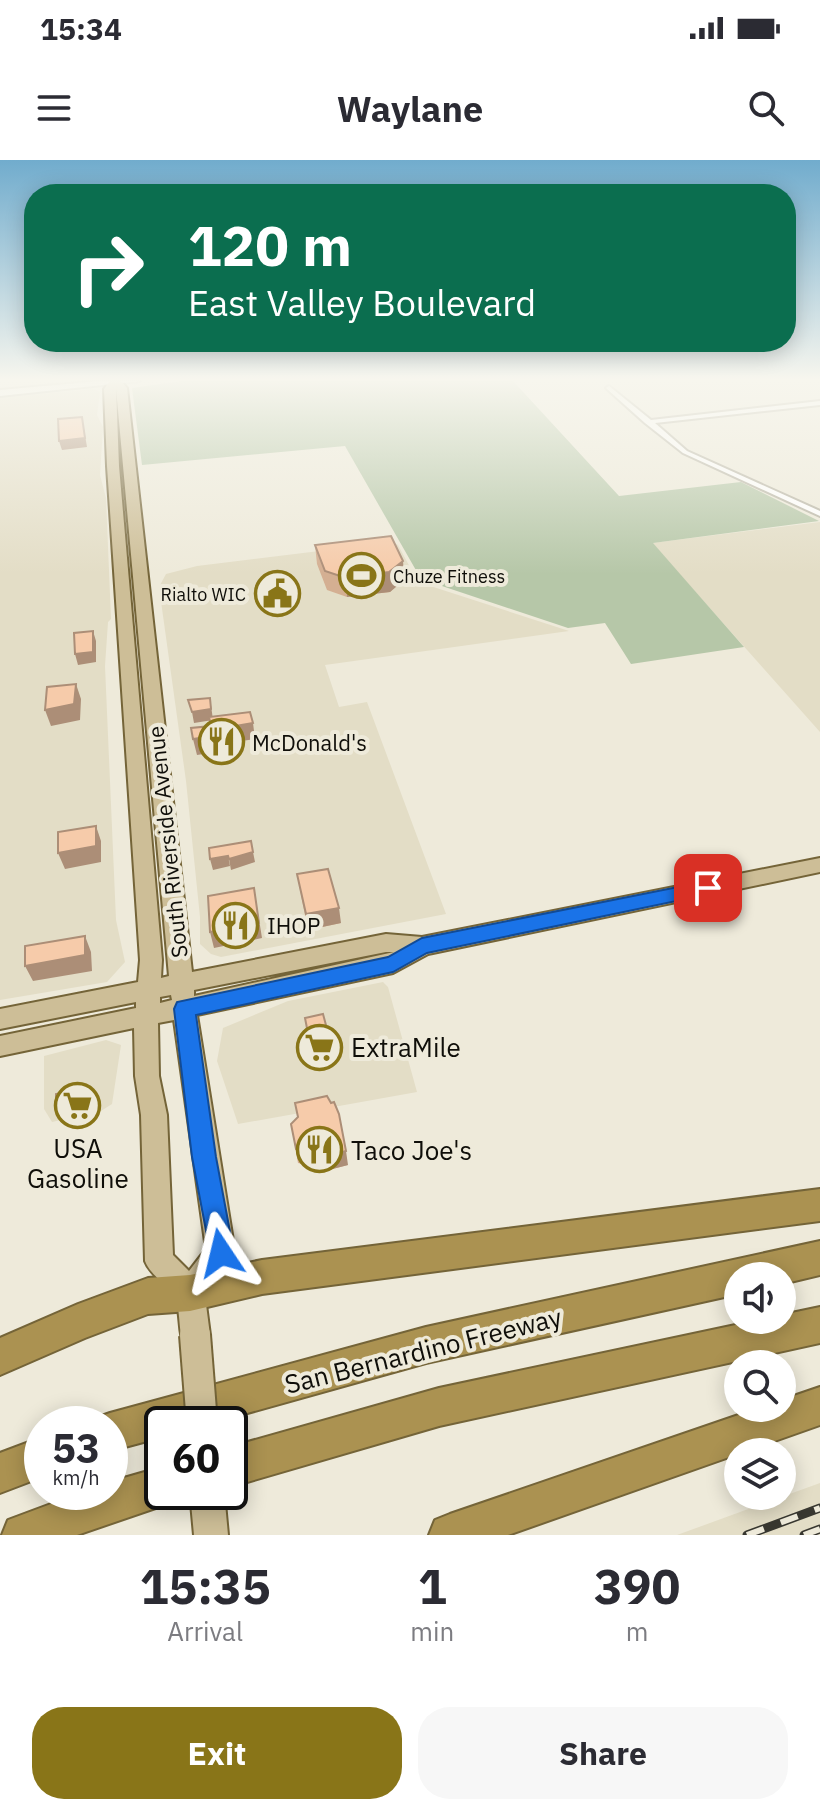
<!DOCTYPE html>
<html lang="en">
<head>
<meta charset="utf-8">
<style>
	body { margin:0; font-family:"IBM Plex Sans",sans-serif; background:#f7f7f7; color:#2b2b33; height:100vh; display:flex; flex-direction:column; font-size:30px; white-space:nowrap }
	* { box-sizing:border-box; margin:0 }
	p { font-size:26px; color:#7c7c81 }
	.icon { flex:none; width:44px; height:44px; fill:none; stroke:currentColor; stroke-width:2; stroke-linecap:round; stroke-linejoin:round }
	.map { position:relative; height:1375px; overflow:hidden }
	.details { display:flex; flex-direction:column; background:#fff; flex:1 }
	.details>* { flex:none }
	.hud { position:absolute; left:24px; top:24px; width:772px; height:168px; border-radius:32px; box-shadow:0 4px 20px #0003; background:#0b6e4f; color:#fff; overflow:hidden }
	.buttons { position:absolute; left:724px; top:1102px; display:grid; gap:16px }
	.buttons a { display:grid; place-items:center; width:72px; height:72px; border-radius:50%; background:#fff; box-shadow:0 4px 20px #0003; font-size:40px }
	.speed { position:absolute; left:24px; top:1246px; display:flex; gap:16px; font-size:40px; font-weight:700; text-align:center }
	.speed>* { display:grid; place-content:center; width:104px; height:104px; border-radius:50%; background:#fff; box-shadow:0 4px 20px #0003; line-height:1 }
	.speed small { font-size:20px; font-weight:400 }
	.speed .limit { border:4px solid #111; border-radius:12px; background:#fff; color:#111 }
	.pin { position:absolute; display:grid; place-items:center; width:68px; height:68px; color:#fff; margin:-34px; border-radius:16px; box-shadow:0 4px 12px #0006 }
	.me { position:absolute; width:88px; margin:-44px; rotate:350deg; stroke-linejoin:round; filter:drop-shadow(0 0 6px #0008) }
	.turn { display:flex; align-items:center; gap:28px; height:168px; padding:0 32px; font-size:36px }
	.turn .icon { width:104px; height:104px; stroke-width:2.5 }
	.turn b { display:block; font-size:56px; line-height:68px }
	.eta { display:flex; justify-content:space-evenly; align-items:center; height:136px; text-align:center }
	.eta b { font-size:48px; font-weight:700; line-height:56px }
	.action { display:flex; gap:16px; margin-top:auto; padding:16px 32px }
	.action a { flex:1; height:92px; border-radius:32px; background:#897518; color:#fff; font-size:32px; font-weight:700; line-height:92px; text-align:center }
	.action a+a { background:#f7f7f7; color:#2b2b33 }
	.status { display:flex; justify-content:space-between; align-items:center; height:56px; padding:0 40px; background:#fff; direction:ltr }
	.status svg { height:22px; fill:currentColor }
	header { display:flex; justify-content:space-between; align-items:center; height:104px; padding:0 32px; background:#fff; font-size:36px; font-weight:700 }
	.map>svg:first-child { display:block }
	.built { fill:#e3ddc6 }
	.green { fill:#b6c7a8 }
	.lines { fill:none; stroke-linecap:round; stroke-linejoin:round }
	.street-casing { stroke:#b9b5a6; stroke-width:4 }
	.secondary-casing { stroke:#b9b5a6; stroke-width:4 }
	.primary-casing { stroke:#746438; stroke-width:4 }
	.highway-casing { stroke:#746438; stroke-width:4 }
	.street { fill:#fff; fill-rule:evenodd }
	.secondary { fill:#fff; fill-rule:evenodd }
	.primary { fill:#cdbe97; fill-rule:evenodd }
	.highway { fill:#ab9251; fill-rule:evenodd }
	.rail-casing { stroke:#383730; stroke-width:9 }
	.rail { stroke:#eeeada; stroke-width:6; stroke-dasharray:18; stroke-linecap:butt }
	.primary-bridge-casing { stroke:#746438; stroke-width:34; stroke-linecap:butt }
	.primary-bridge { stroke:#cdbe97; stroke-width:30 }
	.wall { fill:#d4af92 }
	.shaded-wall { fill:#ac8e77 }
	.building { fill:#f6cbaa; stroke:#ac8e77; stroke-width:2 }
	.route { fill:#1a73e8; stroke:#114b97; stroke-width:2 }
	.labels { text-anchor:middle; dominant-baseline:central; stroke-width:8; stroke-linejoin:round; paint-order:stroke }
	.far-poi-label { font-size:18px; fill:#0f0e09; stroke:#eeeada; text-anchor:start }
	.poi-label { font-size:22px; fill:#0f0e09; stroke:#eeeada; text-anchor:start }
	.street-label { font-size:22px; fill:#0f0e09; stroke:#eeeada }
	.near-poi-label { font-size:26px; fill:#0f0e09; stroke:#eeeada; text-anchor:start }
	.near-street-label { font-size:26px; fill:#0f0e09; stroke:#eeeada }
</style>
</head>
<body>
<div class="status"><b>15:34</b><svg viewBox="0 0 49 12"><path d="M0 12V9h3v3zM5 12V6h3v6zM10 12V3h3v9zM15 12V0h3v12zM26 1h20v11H26zM47 4h2v5h-2z"/></svg></div>
<header><svg class="icon" aria-label="menu" viewBox="0 0 24 24"><path d="M4 6h16M4 12h16M4 18h16"/></svg>Waylane<svg class="icon" aria-label="search" viewBox="0 0 24 24"><circle cx="10" cy="10" r="6"/><path d="M15 15l6 6"/></svg></header>
<div class="map">
<svg width="820" height="1375" viewBox="0 0 820 1375">
	<rect width="100%" height="100%" fill="#eeeada"/>
	<!-- built -->
	<path class="built" d="M 93,229 L 100,232 L 97,255 L 103,267 L 100,315 L 106,338 L 111,459 L 108,462 L 105,506 L 116,760 L 125,802 L 107,822 L 0,840 L 0,238 Z
		M 820,362 L 820,572 L 652,383 Z
		M 393,382 L 398,385 L 418,422 L 569,471 L 325,505 L 339,547 L 367,542 L 446,754 L 221,797 L 211,794 L 200,784 L 200,757 L 186,621 L 159,427 L 166,414 L 197,406 Z
		M 383,822 L 388,827 L 417,932 L 238,964 L 217,901 L 223,868 L 288,841 Z
		M 106,880 L 121,885 L 112,944 L 101,951 L 52,962 L 44,949 L 44,896 Z
		M 820,1323 L 820,1375 L 677,1375 Z"/>
	<!-- green -->
	<path class="green" d="M 181,221 L 513,221 L 619,336 L 741,322 L 819,361 L 653,383 L 744,487 L 631,504 L 605,463 L 568,468 L 421,419 L 345,286 L 142,305 L 132,228 Z"/>
	<g class="lines">
		<defs>
			<path id="street" d="M 609,226 L 651,260 L 820,241 L 820,245 L 655,263 L 687,291 L 820,351 L 820,356 L 683,293 L 645,263 L 607,229 L 606,228 Z"/>
			<path id="secondary" d="M 100,221 L 140,221 L 0,236 L 0,230 Z"/>
			<path id="primary" d="M 110,221 L 121,221 L 127,228 L 192,812 L 386,774 L 422,777 L 820,698 L 820,712 L 428,794 L 393,813 L 197,855 L 235,1093 L 205,1137 L 210,1175 L 206,1186 L 195,1190 L 184,1186 C 178,1171 181,1155 176,1141 C 171,1126 151,1117 145,1101 L 141,955 L 135,916 L 134,868 L 0,896 L 0,876 L 136,848 L 136,842 L 0,869 L 0,849 L 138,822 L 140,800 L 107,306 L 104,229 ZM 116,228 L 169,816 L 161,818 L 162,800 L 119,306 ZM 386,792 L 394,792 L 194,836 L 194,830 ZM 171,835 L 172,840 L 160,843 L 160,837 ZM 174,860 L 206,1089 L 189,1111 L 173,1095 L 167,955 L 159,916 L 158,863 Z
				M 190,1332 L 224,1332 L 228,1375 L 194,1375 Z"/>
			<path id="highway" d="M 820,1029 L 820,1061 L 262,1134 L 190,1151 L 148,1154 L 85,1178 L 0,1215 L 0,1178 L 78,1144 L 148,1118 L 190,1115 L 262,1100 Z
				M 820,1081 L 820,1115 L 782,1124 L 782,1116 L 738,1116 L 738,1134 L 426,1203 L 208,1264 L 162,1264 L 162,1277 L 110,1291 L 110,1264 L 94,1264 L 96,1258 L 110,1253 L 426,1167 Z
				M 820,1147 L 820,1183 L 439,1266 L 230,1327 L 230,1287 L 439,1228 L 759,1160 L 782,1160 L 782,1155 Z
				M 820,1227 L 820,1265 L 508,1375 L 429,1375 L 435,1360 L 450,1354 L 759,1248 L 782,1248 L 782,1240 Z
				M 42,1277 L 42,1317 L 0,1333 L 0,1293 Z
				M 162,1307 L 162,1332 L 180,1332 L 176,1341 L 77,1375 L 2,1375 L 8,1360 L 83,1332 L 110,1332 L 110,1322 Z"/>
		</defs>
		<!-- street casing -->
		<use href="#street" class="street-casing"/>
		<!-- secondary casing -->
		<use href="#secondary" class="secondary-casing"/>
		<!-- primary casing -->
		<use href="#primary" class="primary-casing"/>
		<!-- highway casing -->
		<use href="#highway" class="highway-casing"/>
		<!-- street -->
		<use href="#street" class="street"/>
		<!-- secondary -->
		<use href="#secondary" class="secondary"/>
		<!-- primary -->
		<use href="#primary" class="primary"/>
		<!-- highway -->
		<use href="#highway" class="highway"/>
		<defs>
			<path id="rail" d="M 747,1375 L 820,1348
				M 804,1375 L 820,1369"/>
		</defs>
		<!-- rail casing -->
		<use href="#rail" class="rail-casing"/>
		<!-- rail -->
		<use href="#rail" class="rail"/>
		<defs>
			<path id="primary-bridge" d="M 195,1175 L 201,1251"/>
		</defs>
		<!-- primary-bridge casing -->
		<use href="#primary-bridge" class="primary-bridge-casing"/>
		<!-- primary-bridge -->
		<use href="#primary-bridge" class="primary-bridge"/>
	</g>
	<!-- wall -->
	<path class="wall" d="M 315,385 L 403,401 L 404,420 L 390,432 L 347,437 L 327,430 L 317,404 Z
		M 297,714 L 341,763 L 308,770 L 300,730 Z
		M 291,964 L 348,1005 L 317,1013 L 310,1006 L 298,1003 Z"/>
	<!-- shaded-wall -->
	<path class="shaded-wall" d="M 82,257 L 87,287 L 62,290 L 59,281 Z
		M 403,401 L 404,420 L 390,432 L 347,437 L 346,418 Z
		M 93,471 L 96,481 L 96,502 L 78,505 L 75,494 Z
		M 76,524 L 81,539 L 80,560 L 51,566 L 45,550 Z
		M 210,538 L 213,560 L 194,563 L 192,552 Z
		M 253,563 L 255,579 L 215,585 L 216,592 L 197,595 L 193,579 L 212,570 Z
		M 96,666 L 101,681 L 101,702 L 65,709 L 58,693 Z
		M 253,692 L 255,702 L 231,710 L 229,699 Z
		M 228,696 L 230,706 L 213,710 L 210,699 Z
		M 254,728 L 262,778 L 214,788 L 210,772 Z
		M 339,748 L 341,763 L 308,770 L 306,754 Z
		M 85,776 L 91,792 L 92,811 L 33,821 L 25,806 Z
		M 334,895 L 335,905 L 314,909 L 313,899 Z
		M 90,927 L 95,937 L 95,946 L 62,953 L 56,944 Z
		M 346,991 L 348,1005 L 317,1013 L 314,999 Z"/>
	<!-- building -->
	<path class="building" d="M 82,257 L 85,278 L 59,281 L 58,259 Z
		M 391,376 L 403,401 L 389,412 L 346,418 L 325,411 L 315,385 Z
		M 93,471 L 93,492 L 75,494 L 74,473 Z
		M 76,524 L 74,544 L 45,550 L 47,527 Z
		M 210,538 L 211,549 L 192,552 L 188,540 Z
		M 250,552 L 253,563 L 212,570 L 213,576 L 193,579 L 191,568 L 211,566 L 209,557 Z
		M 96,666 L 96,686 L 58,693 L 58,672 Z
		M 251,681 L 253,692 L 229,699 L 228,696 L 210,699 L 209,688 Z
		M 328,709 L 339,748 L 306,754 L 297,714 Z
		M 254,728 L 259,763 L 210,772 L 208,736 Z
		M 85,776 L 85,795 L 25,806 L 25,786 Z
		M 323,854 L 334,895 L 313,899 L 305,858 Z
		M 90,927 L 90,937 L 56,944 L 56,934 Z
		M 327,936 L 331,943 L 334,942 L 339,954 L 346,991 L 314,999 L 308,992 L 296,989 L 291,964 L 298,957 L 295,943 Z"/>
	<!-- sky -->
	<linearGradient id="sky" x2="0" y2="1"><stop stop-color="#71accd"/><stop offset="0.53" stop-color="#f7f6ee"/><stop offset="1" stop-color="#f7f6ee" stop-opacity="0"/></linearGradient>
	<rect width="820" height="414" fill="url(#sky)"/>
	<!-- route -->
	<path class="route" d="M 708,721 L 715,723 L 717,728 L 715,733 L 427,793 L 393,812 L 196,855 L 216,997 L 234,1093 L 230,1102 L 221,1106 L 212,1102 L 192,997 L 174,849 L 177,842 L 388,797 L 422,778 Z"/>
	<!-- icons -->
	<defs>
		<symbol id="stadium-ring" viewBox="-11 -11 22 22"><circle r="9.5" fill="#eeeada" stroke="#897518" stroke-width="1.5"/><path d="M0-5a6.5 5 0 1 0 0 10a6.5 5 0 1 0 0-10ZM-3.5-1.8h7v3.6h-7Z" fill="#897518"/></symbol>
		<symbol id="civic-ring" viewBox="-11 -11 22 22"><circle r="9.5" fill="#eeeada" stroke="#897518" stroke-width="1.5"/><path d="M-.6-6.5H3V-4.5H.6V-3L4-1V1h2V6H-6V1h2V-1L-.6-3ZM-1.2 2.5V6h2.4V2.5Z" fill="#897518"/></symbol>
		<symbol id="restaurant-ring" viewBox="-11 -11 22 22"><circle r="9.5" fill="#eeeada" stroke="#897518" stroke-width="1.5"/><path d="M-5-6h1v4h1v-4h1v4h1v-4h1v5L-1.5 .5V6h-2V.5L-5-1ZM5-6V6H3V1.5H1.5Q1.5-4 5-6Z" fill="#897518"/></symbol>
		<symbol id="supermarket-ring" viewBox="-11 -11 22 22"><circle r="9.5" fill="#eeeada" stroke="#897518" stroke-width="1.5"/><path d="M-6-5.5h2.5l.6 2H6L4.5 2H-2.5L-4.4-4H-6ZM-1.5 3.2a1.3 1.3 0 1 0 .1 0ZM3 3.2a1.3 1.3 0 1 0 .1 0Z" fill="#897518"/></symbol>
	</defs>
	<g fill-rule="evenodd">
		<use href="#stadium-ring" x="336" y="390" width="51" height="51"/>
		<use href="#civic-ring" x="252" y="408" width="51" height="51"/>
		<use href="#restaurant-ring" x="196" y="556" width="51" height="51"/>
		<use href="#restaurant-ring" x="210" y="740" width="51" height="51"/>
		<use href="#supermarket-ring" x="294" y="862" width="51" height="51"/>
		<use href="#supermarket-ring" x="52" y="920" width="51" height="51"/>
		<use href="#restaurant-ring" x="294" y="964" width="51" height="51"/>
	</g>
	<g class="labels">
		<!-- far-poi labels -->
		<g class="far-poi-label">
			<text x="393" y="416">Chuze Fitness</text>
			<text x="246" y="434" text-anchor="end">Rialto WIC</text>
		</g>
		<!-- poi labels -->
		<g class="poi-label">
			<text x="252" y="582">McDonald's</text>
			<text x="267" y="765">IHOP</text>
		</g>
		<!-- street labels -->
		<g class="street-label">
			<text transform="translate(167 682) rotate(-96)">South Riverside Avenue</text>
		</g>
		<!-- near-poi labels -->
		<g class="near-poi-label">
			<text x="351" y="887">ExtraMile</text>
			<text x="78" y="988" text-anchor="middle">USA<tspan x="78" dy="30">Gasoline</tspan></text>
			<text x="351" y="990">Taco Joe's</text>
		</g>
		<!-- near-street labels -->
		<g class="near-street-label">
			<text transform="translate(423 1190) rotate(-14)">San Bernardino Freeway</text>
		</g>
	</g>
</svg>
<div class="buttons">
<a><svg class="icon" aria-label="sound" viewBox="0 0 24 24"><path d="M4 9h4l5-4v14l-5-4H4zM17 9q2 3 0 6"/></svg></a>
<a><svg class="icon" aria-label="search" viewBox="0 0 24 24"><circle cx="10" cy="10" r="6"/><path d="M15 15l6 6"/></svg></a>
<a><svg class="icon" aria-label="layers" viewBox="0 0 24 24"><path d="M12 4l9 5-9 5-9-5zM3 14l9 5 9-5"/></svg></a>
</div>
<div class="speed"><div>53<small>km/h</small></div><div class="limit">60</div></div>
<div class="pin" style="left:708px;top:728px;background:#d93025"><svg class="icon" aria-label="arrive" viewBox="0 0 24 24"><path d="M6 21V4h12l-3 4 3 4H6"/></svg></div>
<svg class="me" style="left:221px;top:1093px" viewBox="-20 -20 40 40"><path d="M0-17L14 15 0 8-14 15z" fill="#1a73e8" stroke="#fff" stroke-width="4"/></svg>
<div class="hud">
<div class="turn"><svg class="icon" aria-label="right" viewBox="0 0 24 24"><path d="M7 20v-9h11M14 6l5 5-5 5"/></svg><div><b>120 m</b>East Valley Boulevard</div></div>
</div>
</div>
<section class="details">
<div class="eta">
<div><b>15:35</b><p>Arrival</p></div>
<div><b>1</b><p>min</p></div>
<div><b>390</b><p>m</p></div>
</div>
<div class="action"><a>Exit</a><a>Share</a></div>
</section>
</body>
</html>
